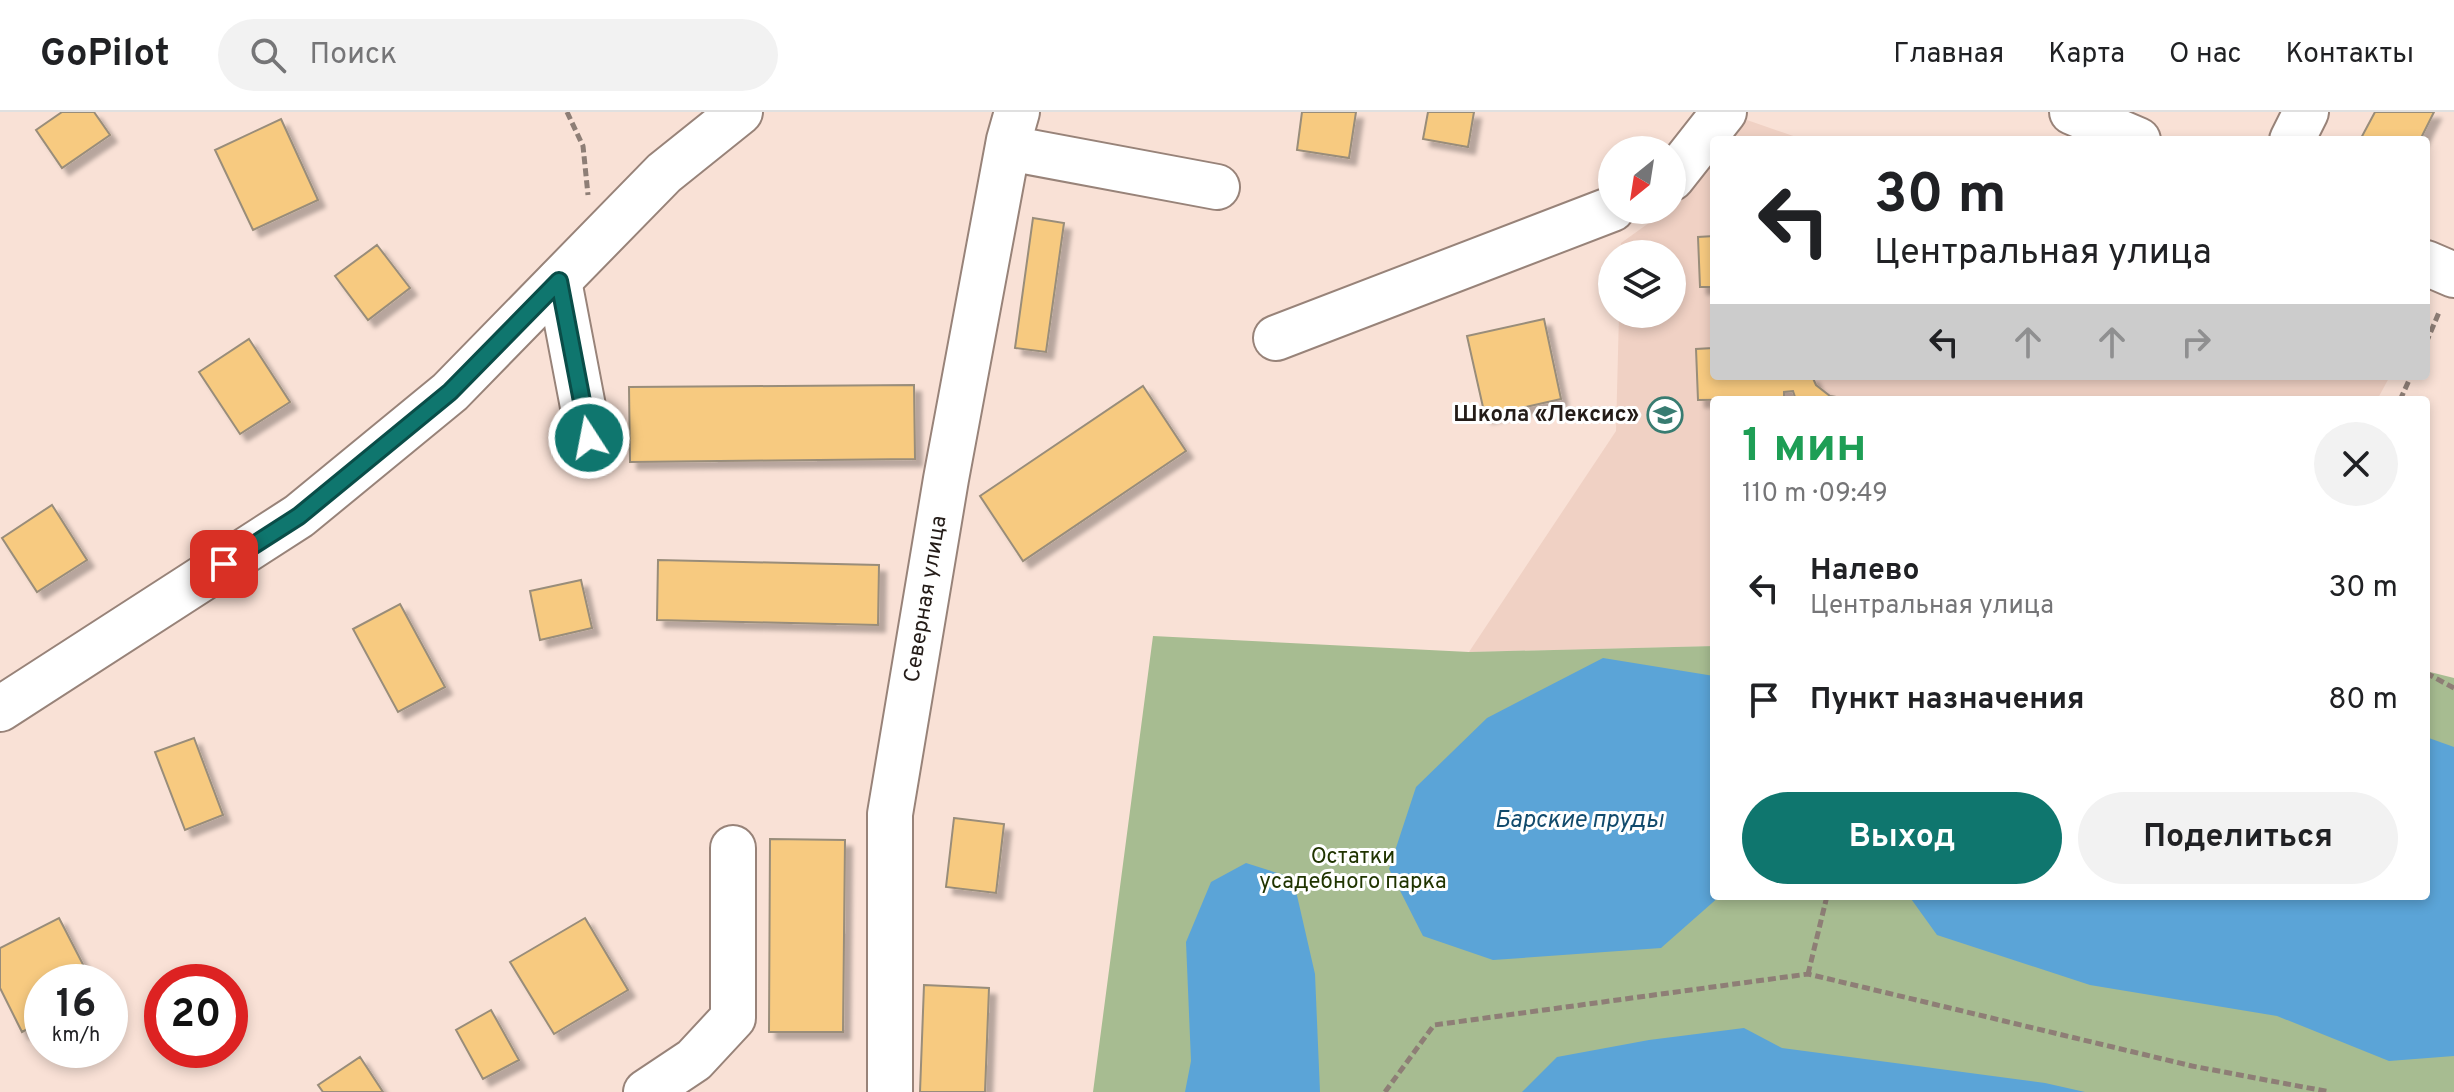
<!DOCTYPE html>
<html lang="ru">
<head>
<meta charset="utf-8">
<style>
	body { margin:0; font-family:Overpass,sans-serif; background:#f2f2f2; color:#202124; height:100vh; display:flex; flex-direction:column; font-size:30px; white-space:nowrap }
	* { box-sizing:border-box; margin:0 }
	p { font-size:26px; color:#757577 }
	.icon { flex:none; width:44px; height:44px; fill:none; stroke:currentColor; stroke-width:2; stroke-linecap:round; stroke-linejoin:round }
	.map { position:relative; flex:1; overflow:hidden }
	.drawer { position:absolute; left:1710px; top:284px; width:720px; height:504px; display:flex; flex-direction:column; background:#fff; border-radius:8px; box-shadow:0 4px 12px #0003 }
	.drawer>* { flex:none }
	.guide { position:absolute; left:1710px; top:24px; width:720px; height:244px; border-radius:8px; box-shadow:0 4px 12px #0003; background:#fff; color:#202124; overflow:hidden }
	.needle { width:52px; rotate:210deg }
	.buttons { position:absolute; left:1598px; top:24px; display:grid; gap:16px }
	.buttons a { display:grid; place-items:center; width:88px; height:88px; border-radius:50%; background:#fff; box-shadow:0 4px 12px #0003; font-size:40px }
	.speed { position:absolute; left:24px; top:852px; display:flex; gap:16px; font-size:40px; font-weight:700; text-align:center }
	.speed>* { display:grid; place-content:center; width:104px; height:104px; border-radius:50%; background:#fff; box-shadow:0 4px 12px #0003; line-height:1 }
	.speed small { font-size:20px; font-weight:400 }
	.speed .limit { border:12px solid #d22; background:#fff; color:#111 }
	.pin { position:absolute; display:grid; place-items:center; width:68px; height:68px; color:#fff; margin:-34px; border-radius:16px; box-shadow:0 4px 12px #0006 }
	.me { position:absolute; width:88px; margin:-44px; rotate:349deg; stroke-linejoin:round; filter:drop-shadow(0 0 6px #0008) }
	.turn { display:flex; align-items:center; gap:28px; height:168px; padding:0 32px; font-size:36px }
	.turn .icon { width:104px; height:104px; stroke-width:2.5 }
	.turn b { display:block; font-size:56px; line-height:68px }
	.lanes { display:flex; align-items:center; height:76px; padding:0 32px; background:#0003; justify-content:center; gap:40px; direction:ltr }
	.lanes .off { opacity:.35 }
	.round { display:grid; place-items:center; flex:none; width:84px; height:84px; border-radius:42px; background:#f2f2f2 }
	.head { display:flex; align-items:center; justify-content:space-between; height:136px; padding:0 32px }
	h1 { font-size:48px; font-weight:700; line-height:60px; color:#1e9e55 }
	.primary-button { display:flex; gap:16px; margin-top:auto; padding:16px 32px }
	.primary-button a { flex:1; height:92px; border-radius:48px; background:#0f766e; color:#fff; font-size:32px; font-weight:700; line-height:92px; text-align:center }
	.primary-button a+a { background:#f2f2f2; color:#202124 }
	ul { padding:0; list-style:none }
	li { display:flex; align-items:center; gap:24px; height:112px; padding:0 32px }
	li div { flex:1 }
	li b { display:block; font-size:30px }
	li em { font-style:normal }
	header { display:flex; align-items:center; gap:48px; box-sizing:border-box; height:112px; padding:0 40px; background:#fff; border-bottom:2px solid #e0e0e0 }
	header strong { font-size:38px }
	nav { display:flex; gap:44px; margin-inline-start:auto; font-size:28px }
	.search { width:560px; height:72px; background:#f2f2f2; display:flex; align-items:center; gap:20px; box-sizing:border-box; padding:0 28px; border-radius:44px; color:#757577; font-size:30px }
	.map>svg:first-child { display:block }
	.built { fill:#f0d1c4 }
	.green { fill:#a7bc91 }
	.water { fill:#5ba4d7 }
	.building { fill:#f7ca80; stroke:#998d7a; stroke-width:2; filter:url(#shadow) }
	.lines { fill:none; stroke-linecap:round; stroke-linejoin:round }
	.minor-casing { stroke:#988379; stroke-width:48 }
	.path { stroke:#8e7e76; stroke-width:5; stroke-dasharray:8 4; stroke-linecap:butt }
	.minor { stroke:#fff; stroke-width:44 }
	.route-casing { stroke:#0a4d48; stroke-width:20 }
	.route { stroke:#0f766e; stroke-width:14 }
	.labels { text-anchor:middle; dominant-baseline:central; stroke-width:6; stroke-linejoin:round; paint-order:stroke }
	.poi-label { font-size:22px; font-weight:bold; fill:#241c18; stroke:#fff; text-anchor:end }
	.street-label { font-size:22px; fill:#241c18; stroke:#fff }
	.park-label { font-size:22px; fill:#203400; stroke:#fff }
	.water-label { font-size:24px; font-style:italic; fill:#124b6d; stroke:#fff }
</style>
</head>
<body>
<header>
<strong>GoPilot</strong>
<div class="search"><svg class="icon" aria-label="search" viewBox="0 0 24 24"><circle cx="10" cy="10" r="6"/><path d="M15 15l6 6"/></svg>Поиск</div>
<nav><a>Главная</a><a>Карта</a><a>О нас</a><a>Контакты</a></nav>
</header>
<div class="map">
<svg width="2454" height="980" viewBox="0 0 2454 980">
	<defs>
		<filter id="shadow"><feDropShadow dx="7" dy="7" stdDeviation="2" flood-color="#0004"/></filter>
	</defs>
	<rect width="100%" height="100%" fill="#f9e1d6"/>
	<!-- built -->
	<path class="built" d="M 1747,8 L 1805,28 L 1729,28 Z
		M 1714,46 L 1714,264 L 2390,264 L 2377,288 L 1714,288 L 1714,534 L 1469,540 L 1616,319 L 1619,202 L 1672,202 L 1672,142 L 1620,142 L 1621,131 L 1667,98 L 1672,98 L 1672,95 Z"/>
	<!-- green -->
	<path class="green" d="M 1153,524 L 1469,540 L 1714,534 L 1714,784 L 2426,784 L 2426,559 L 2454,566 L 2454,980 L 1093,980 Z"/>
	<!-- water -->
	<path class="water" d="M 1603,546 L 1714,564 L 1714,784 L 1720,784 L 1661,836 L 1493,848 L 1423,824 L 1389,757 L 1416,675 L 1487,606 Z
		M 2426,625 L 2454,635 L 2454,944 L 2389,949 L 2277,904 L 2090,873 L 1937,823 L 1909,784 L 2426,784 Z
		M 1246,751 L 1293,766 L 1315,862 L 1320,980 L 1185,980 L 1191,949 L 1186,830 L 1211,770 Z
		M 1744,916 L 1782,936 L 2045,971 L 2085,980 L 1522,980 L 1557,945 L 1649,928 Z"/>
	<!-- building -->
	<path class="building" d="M 62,0 L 94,0 L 110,23 L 62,56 L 36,18 Z
		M 1302,0 L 1356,0 L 1349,46 L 1297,38 Z
		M 1428,0 L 1474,0 L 1468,35 L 1423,27 Z
		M 2375,0 L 2434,0 L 2420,28 L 2360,28 Z
		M 281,7 L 318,88 L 253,118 L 215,38 Z
		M 1033,106 L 1064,111 L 1046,240 L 1015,236 Z
		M 1714,124 L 1714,264 L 1812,264 L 1816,273 L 1830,284 L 1849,287 L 1888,286 L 1889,288 L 1796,288 L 1793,279 L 1784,280 L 1784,287 L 1698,288 L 1696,237 L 1713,236 L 1712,175 L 1700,175 L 1698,125 Z
		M 377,133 L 410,176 L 368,208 L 335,164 Z
		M 1544,207 L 1561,287 L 1485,304 L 1467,224 Z
		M 249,227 L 290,290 L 240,322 L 199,260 Z
		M 914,273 L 915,347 L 630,350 L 629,275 Z
		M 1143,274 L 1186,339 L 1023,449 L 980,384 Z
		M 52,393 L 87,448 L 37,480 L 2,426 Z
		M 658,448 L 879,453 L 878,513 L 657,508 Z
		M 581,468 L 592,516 L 540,528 L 530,479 Z
		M 400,492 L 445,575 L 398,600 L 353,517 Z
		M 194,626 L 223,703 L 185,718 L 155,640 Z
		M 954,706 L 1004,712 L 996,781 L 946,775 Z
		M 770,727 L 845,728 L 843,920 L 769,920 Z
		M 59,806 L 92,870 L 42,870 L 42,909 L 22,920 L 0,876 L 0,836 Z
		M 585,806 L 628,878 L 554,922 L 510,850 Z
		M 924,873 L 989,876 L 985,980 L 920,980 Z
		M 491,898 L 519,948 L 483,967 L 456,918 Z
		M 360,945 L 383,980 L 323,980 L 318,973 Z"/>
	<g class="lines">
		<defs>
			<g id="minor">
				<path d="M 2072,0 L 2138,28"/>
				<path d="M 2292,28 L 2306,0"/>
				<path d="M 1008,36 L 1217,75"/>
				<path d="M 1672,66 L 1724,0"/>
				<path d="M 2426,151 L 2454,163"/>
				<path d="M 559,169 L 589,326"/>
				<path d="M 1276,226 L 1612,97"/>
				<path d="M 0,597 L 299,404 L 450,280 L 664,61 L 740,0"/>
				<path d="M 646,980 L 694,948 L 733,906 L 733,736"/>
				<path id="s1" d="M 890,980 L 890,702 L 946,367 L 1009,28 L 1017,0"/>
			</g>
		</defs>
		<!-- minor casing -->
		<use href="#minor" class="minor-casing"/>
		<!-- path -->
		<path class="path" d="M 567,0 L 583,34 L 588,83
			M 2426,231 L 2440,198
			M 2400,288 L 2411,264
			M 2426,561 L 2454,576
			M 1808,862 L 1827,784
			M 1385,980 L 1434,913 L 1808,862 L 2192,954 L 2330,980"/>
		<!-- minor -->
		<use href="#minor" class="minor"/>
	</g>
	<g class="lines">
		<defs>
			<path id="route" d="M 224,452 L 299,404 L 450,280 L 559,169 L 589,326"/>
		</defs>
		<!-- route casing -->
		<use href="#route" class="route-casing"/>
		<!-- route -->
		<use href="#route" class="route"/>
	</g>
	<!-- icons -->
	<defs>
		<symbol id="school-ring" viewBox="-11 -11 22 22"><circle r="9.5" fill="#fff" stroke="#387c71" stroke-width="1.5"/><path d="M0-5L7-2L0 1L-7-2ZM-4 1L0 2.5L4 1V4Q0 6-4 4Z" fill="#387c71"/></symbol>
	</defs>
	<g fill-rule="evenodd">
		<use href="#school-ring" x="1645" y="283" width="40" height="40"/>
	</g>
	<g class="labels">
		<!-- poi labels -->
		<g class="poi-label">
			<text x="1639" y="303">Школа «Лексис»</text>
		</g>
		<!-- street labels -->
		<g class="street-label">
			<text stroke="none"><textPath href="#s1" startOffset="496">Северная улица</textPath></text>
		</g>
		<!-- park labels -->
		<g class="park-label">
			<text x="1353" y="745">Остатки<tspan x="1353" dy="25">усадебного парка</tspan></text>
		</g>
		<!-- water labels -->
		<g class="water-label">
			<text x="1579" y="709">Барские пруды</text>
		</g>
	</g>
</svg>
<div class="buttons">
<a><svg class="needle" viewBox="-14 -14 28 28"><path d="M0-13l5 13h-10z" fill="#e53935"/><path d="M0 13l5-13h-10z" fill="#757577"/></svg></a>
<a><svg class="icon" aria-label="layers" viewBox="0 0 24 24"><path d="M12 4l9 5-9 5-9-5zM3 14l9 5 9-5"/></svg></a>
</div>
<div class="speed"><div>16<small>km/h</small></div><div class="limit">20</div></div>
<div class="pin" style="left:224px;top:452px;background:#d93025"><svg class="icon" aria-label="arrive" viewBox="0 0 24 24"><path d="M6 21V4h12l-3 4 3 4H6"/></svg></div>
<svg class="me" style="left:589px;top:326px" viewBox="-20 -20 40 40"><circle r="17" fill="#0f766e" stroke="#fff" stroke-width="3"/><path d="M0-11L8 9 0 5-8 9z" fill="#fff"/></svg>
<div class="guide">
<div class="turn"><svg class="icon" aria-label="left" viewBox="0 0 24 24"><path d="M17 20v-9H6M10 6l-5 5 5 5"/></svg><div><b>30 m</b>Центральная улица</div></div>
<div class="lanes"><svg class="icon" aria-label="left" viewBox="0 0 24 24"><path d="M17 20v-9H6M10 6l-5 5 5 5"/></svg><svg class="icon off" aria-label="ahead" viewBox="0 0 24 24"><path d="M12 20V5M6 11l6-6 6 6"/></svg><svg class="icon off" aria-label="ahead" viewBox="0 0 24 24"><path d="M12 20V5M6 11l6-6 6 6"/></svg><svg class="icon off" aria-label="right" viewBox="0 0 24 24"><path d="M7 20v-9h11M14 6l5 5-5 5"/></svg></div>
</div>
<section class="drawer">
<div class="head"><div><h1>1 мин</h1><p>110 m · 09:49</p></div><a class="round"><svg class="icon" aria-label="close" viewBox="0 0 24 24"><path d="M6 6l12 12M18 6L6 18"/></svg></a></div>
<ul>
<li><svg class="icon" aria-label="left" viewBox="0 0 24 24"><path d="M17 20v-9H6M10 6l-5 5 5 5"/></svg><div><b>Налево</b><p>Центральная улица</p></div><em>30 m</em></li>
<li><svg class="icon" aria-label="arrive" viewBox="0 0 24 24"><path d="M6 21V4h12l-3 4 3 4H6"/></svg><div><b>Пункт назначения</b></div><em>80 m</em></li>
</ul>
<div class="primary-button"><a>Выход</a><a>Поделиться</a></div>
</section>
</div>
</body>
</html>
